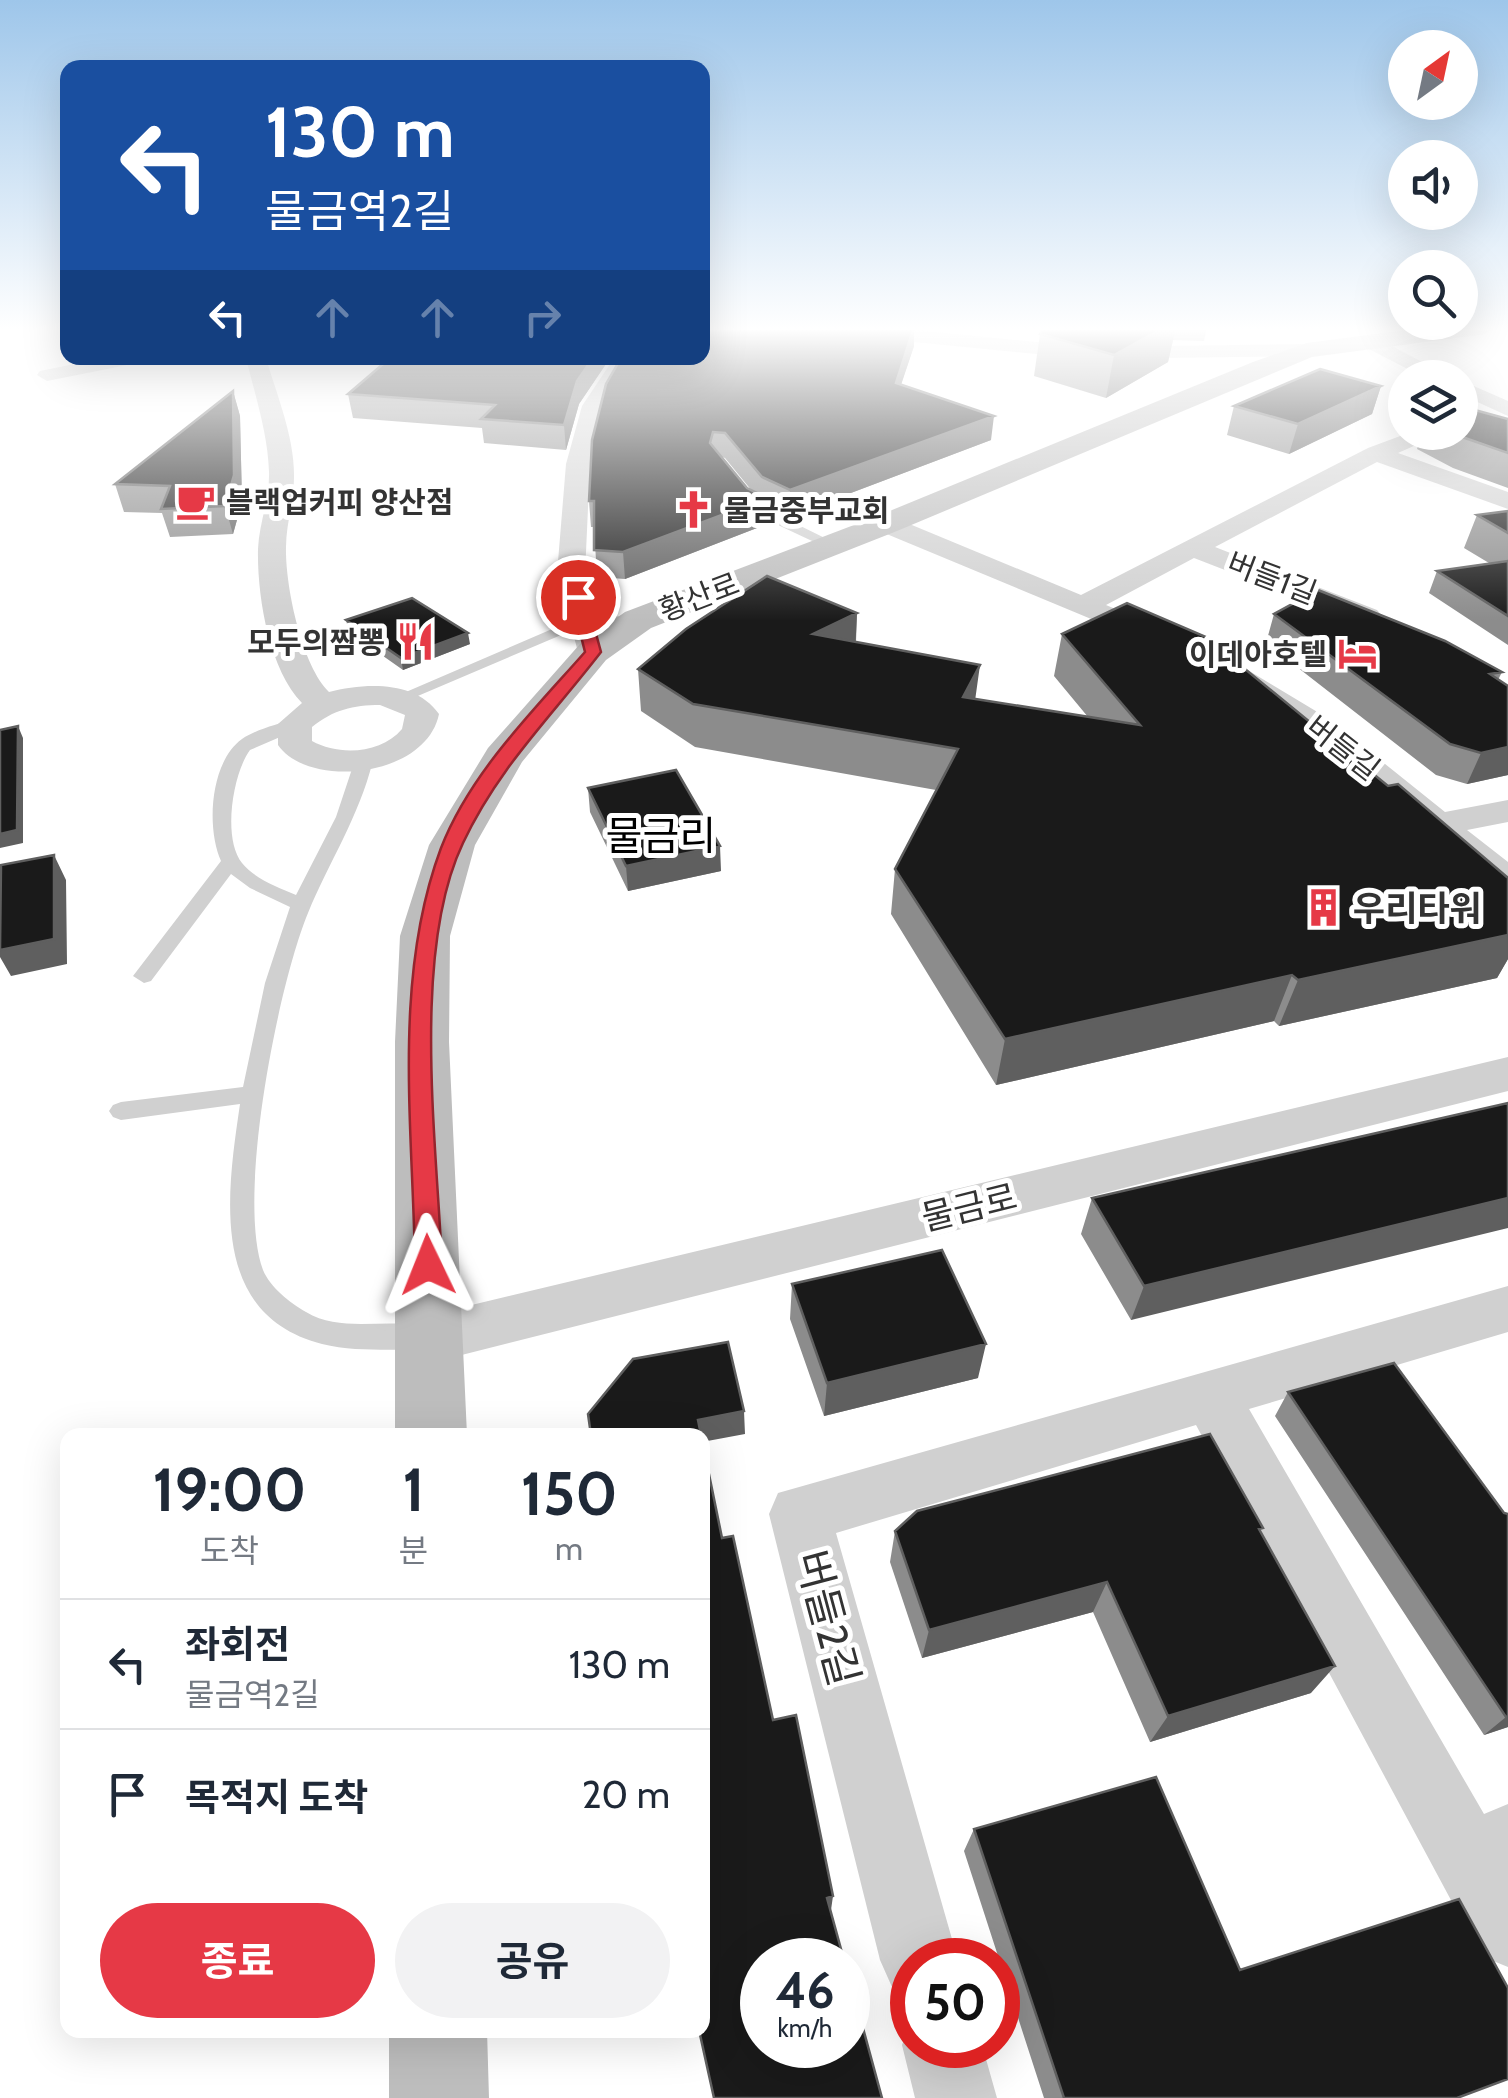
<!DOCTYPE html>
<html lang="ko">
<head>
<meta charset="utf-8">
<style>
	body { margin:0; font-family:Cabin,"Noto Sans KR",sans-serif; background:#f2f2f3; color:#1f2937; height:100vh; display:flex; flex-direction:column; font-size:38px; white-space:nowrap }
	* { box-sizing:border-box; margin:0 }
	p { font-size:32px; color:#747a83 }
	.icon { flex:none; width:55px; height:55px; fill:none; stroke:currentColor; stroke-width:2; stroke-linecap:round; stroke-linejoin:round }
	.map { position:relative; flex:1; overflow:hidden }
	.details { position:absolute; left:60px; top:1428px; width:650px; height:610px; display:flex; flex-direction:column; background:#fff; border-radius:20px; box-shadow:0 10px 40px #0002 }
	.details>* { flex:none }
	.banner { position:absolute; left:60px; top:60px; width:650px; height:305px; border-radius:20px; box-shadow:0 10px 40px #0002; background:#1a4fa0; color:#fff; overflow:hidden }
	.needle { width:65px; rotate:33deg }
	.controls { position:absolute; left:1388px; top:30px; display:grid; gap:20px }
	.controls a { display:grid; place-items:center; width:90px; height:90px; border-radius:50%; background:#fff; box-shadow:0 10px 40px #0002; font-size:50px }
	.speed { position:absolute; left:740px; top:1938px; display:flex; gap:20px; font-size:50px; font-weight:700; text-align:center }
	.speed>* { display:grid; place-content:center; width:130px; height:130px; border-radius:50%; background:#fff; box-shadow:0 10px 40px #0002; line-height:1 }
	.speed small { font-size:25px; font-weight:400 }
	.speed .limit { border:15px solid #d22; background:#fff; color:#111 }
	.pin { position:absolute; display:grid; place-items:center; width:85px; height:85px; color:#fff; margin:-42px; border:5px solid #fff; border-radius:50%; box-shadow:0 2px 10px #0007 }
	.me { position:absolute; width:110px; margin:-55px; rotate:358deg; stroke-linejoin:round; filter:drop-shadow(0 0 8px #0008) }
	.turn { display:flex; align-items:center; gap:35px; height:210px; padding:0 40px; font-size:45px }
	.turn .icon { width:130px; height:130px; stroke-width:2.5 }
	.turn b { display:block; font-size:70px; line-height:85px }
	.lanes { display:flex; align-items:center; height:95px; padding:0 40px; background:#0003; justify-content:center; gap:50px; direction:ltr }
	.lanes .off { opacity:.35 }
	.eta { display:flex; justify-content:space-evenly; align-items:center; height:170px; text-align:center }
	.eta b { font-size:60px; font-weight:700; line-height:70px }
	.button { display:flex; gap:20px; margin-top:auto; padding:20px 40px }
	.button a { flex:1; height:115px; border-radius:60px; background:#e63946; color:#fff; font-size:40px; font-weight:700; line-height:115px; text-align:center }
	.button a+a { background:#f2f2f3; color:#1f2937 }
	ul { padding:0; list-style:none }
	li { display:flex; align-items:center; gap:30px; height:130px; padding:0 40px; border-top:2px solid #e0e1e3 }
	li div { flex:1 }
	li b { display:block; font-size:38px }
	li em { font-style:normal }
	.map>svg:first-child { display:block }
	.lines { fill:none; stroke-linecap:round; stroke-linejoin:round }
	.service { fill:#d0d0d0; fill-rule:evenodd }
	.minor { fill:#d0d0d0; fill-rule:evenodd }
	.secondary { fill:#bdbdbd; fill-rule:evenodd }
	.wall { fill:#8c8c8c; fill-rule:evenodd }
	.shaded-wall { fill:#5f5f5f }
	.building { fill:#1a1a1a; stroke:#5f5f5f; stroke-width:2.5 }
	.route { fill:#e63946; stroke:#96252e; stroke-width:2.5 }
	.labels { text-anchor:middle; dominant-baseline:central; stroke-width:10; stroke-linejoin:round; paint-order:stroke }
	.far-poi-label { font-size:30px; font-weight:bold; fill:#333; stroke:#fff; text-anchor:start }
	.far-street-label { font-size:30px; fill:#333; stroke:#fff }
	.poi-label { font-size:35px; font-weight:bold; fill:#333; stroke:#fff; text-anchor:start }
	.street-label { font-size:35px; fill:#333; stroke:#fff }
	.quarter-label { font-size:40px; fill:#000; stroke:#fff }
	.near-street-label { font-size:42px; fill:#333; stroke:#fff }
</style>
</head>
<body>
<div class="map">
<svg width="1508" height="2098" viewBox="0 0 1508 2098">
	<rect width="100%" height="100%" fill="#fff"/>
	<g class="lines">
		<!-- service -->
		<path class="service" d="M 740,494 L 748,494 L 760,506 L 839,545 L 827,548 L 750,512 L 738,497 Z
			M 638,616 L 645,620 L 643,623 L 587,624 L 406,701 L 392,698 L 580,617 Z
			M 295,719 L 301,720 L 301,728 L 250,750 C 233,773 222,838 242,863 C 255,879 277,887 296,895 L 336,817 L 355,760 L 364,755 L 373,760 C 360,815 329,862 308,913 C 278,986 236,1197 263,1270 C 270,1287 290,1303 306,1312 C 344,1335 392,1315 432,1329 L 436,1338 L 432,1347 L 422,1350 C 389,1349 355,1352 322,1344 C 208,1315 227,1193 240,1104 L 121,1120 L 113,1117 L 109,1111 L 113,1105 L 121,1102 L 243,1087 L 265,983 L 290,907 L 250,888 L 231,874 L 151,981 L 144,983 L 133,976 L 221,861 C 206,828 210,762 242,739 C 257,729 278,724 295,719 Z"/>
		<!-- minor -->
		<path class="minor" d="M 814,327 L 885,327 L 1087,347 L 1307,344 L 1317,350 L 1307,356 L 1087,359 L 823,333 Z
			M 1365,339 L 1379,339 L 1452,378 L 1425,378 L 1365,347 Z
			M 104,358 L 142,358 L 132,364 L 47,381 L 37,375 L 40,371 Z
			M 246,358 L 266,358 C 277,396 295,438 294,478 C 294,501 286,524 286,547 C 285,586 302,666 329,692 C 365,683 415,680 439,714 C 426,778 308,789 278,745 L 278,724 L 302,703 C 269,669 257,596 258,549 C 259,523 270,498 269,472 C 268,434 255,395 246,358 ZM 380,705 L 405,715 L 402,729 C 381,754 339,756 312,741 L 312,727 C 333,710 353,705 380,705 Z
			M 614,358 L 634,358 L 604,406 L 590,464 L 585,574 L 608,652 L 593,661 L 578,652 L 557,574 L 566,464 L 582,406 Z
			M 1460,380 L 1508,401 L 1508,416 L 1460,394 Z
			M 1411,432 L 1445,432 L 1398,453 L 1508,492 L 1508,509 L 1377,462 L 1215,547 L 1377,610 L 1382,616 L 1377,622 L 1367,625 L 1194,558 L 1106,605 L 1172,633 L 1176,639 L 1161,648 L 877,530 L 873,524 L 886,516 L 895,518 L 1081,595 L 1368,448 Z
			M 1246,669 L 1329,719 L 1445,812 L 1508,800 L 1508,822 L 1467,830 L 1508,862 L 1508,894 L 1494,890 L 1305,733 L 1235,686 L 1230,679 Z
			M 1508,1057 L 1508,1091 L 430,1363 L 410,1356 L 402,1339 L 410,1322 L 430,1315 Z
			M 1508,1286 L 1508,1332 L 1249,1409 L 1484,1814 L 1508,1804 L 1508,1967 L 1481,1956 L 1196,1425 L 836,1533 L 958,1960 L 912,1960 L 912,1996 L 892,1987 L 880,1960 L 769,1514 L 778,1493 Z
			M 912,2019 L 912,2045 L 982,2045 L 997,2098 L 915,2098 L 902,2045 Z"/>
		<!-- secondary -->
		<path class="secondary" d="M 1428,327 L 1497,327 L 1485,334 L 1312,357 L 897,531 L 651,628 L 606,660 L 522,762 L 475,845 L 450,936 L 449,1042 L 467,1435 L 395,1435 L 395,1042 L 400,936 L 429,845 L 488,748 L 580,644 L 625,612 L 875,517 L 1253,362 L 1307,343 Z
			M 389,2030 L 487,2030 L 489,2098 L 389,2098 Z"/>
	</g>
	<!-- wall -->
	<path class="wall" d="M 1043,327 L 1207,327 L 1204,341 L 1173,340 L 1168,362 L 1106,398 L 1034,376 L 1040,334 Z
		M 914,346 L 901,384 L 991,440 L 790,516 L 767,505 L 767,524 L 625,579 L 597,577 L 594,527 L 591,527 L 589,501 L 592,440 ZM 722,457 L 725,458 L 752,491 L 747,488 Z
		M 390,358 L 610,358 L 579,404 L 566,450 L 484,443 L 482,428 L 353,418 L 348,394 Z
		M 1381,386 L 1372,414 L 1289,454 L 1227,435 L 1234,406 Z
		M 233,391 L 240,416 L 242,502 L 233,534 L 170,537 L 162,513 L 124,512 L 115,484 Z
		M 1508,419 L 1508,488 L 1453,468 L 1417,449 L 1423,432 L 1460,432 Z
		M 1508,511 L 1508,645 L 1429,593 L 1437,571 L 1489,563 L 1464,548 L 1477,515 Z
		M 857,613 L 856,642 L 975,699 L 1088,717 L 1054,676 L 1062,634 L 1388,786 L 1508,878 L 1508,959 L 1497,978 L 1279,1026 L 1274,1021 L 996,1085 L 891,914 L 895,869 L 936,790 L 695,747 L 641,711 L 638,669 Z
		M 1274,614 L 1502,672 L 1498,680 L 1508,775 L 1467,784 L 1436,775 L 1266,643 Z
		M 346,620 L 470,644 L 403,670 L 349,632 Z
		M 588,788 L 721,871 L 628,891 L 590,812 Z
		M 1508,1103 L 1131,1320 L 1081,1234 L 1092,1198 Z
		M 792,1284 L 978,1378 L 824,1416 L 790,1319 Z
		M 1288,1392 L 1504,1513 L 1508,1727 L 1484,1735 L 1275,1416 Z
		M 895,1531 L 1260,1532 L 1311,1693 L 1150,1742 L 1093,1612 L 922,1658 L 890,1562 Z
		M 974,1829 L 1240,1970 L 1457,2098 L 1044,2098 L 964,1851 Z"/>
	<!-- shaded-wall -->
	<path class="shaded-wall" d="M 914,327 L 914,346 L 894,406 L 896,383 Z
		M 1165,327 L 1176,327 L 1168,362 L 1106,398 L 1114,355 Z
		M 593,358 L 610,358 L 579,404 L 566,450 L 564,425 L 577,381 Z
		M 1381,386 L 1372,414 L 1289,454 L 1298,424 Z
		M 233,391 L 240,416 L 242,502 L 233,534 L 225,506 Z
		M 994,416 L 991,440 L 790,516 L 790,490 Z
		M 767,498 L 767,524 L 625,579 L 623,552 Z
		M 857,613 L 855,654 L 813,634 Z
		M 468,633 L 470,644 L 403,670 L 401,658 Z
		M 980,665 L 974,708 L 963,697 Z
		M 18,726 L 23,738 L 23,843 L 0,848 L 0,834 Z
		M 1508,747 L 1508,775 L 1467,784 L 1481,753 Z
		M 720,846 L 721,871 L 628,891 L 626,866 Z
		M 54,855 L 66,880 L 67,964 L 11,976 L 0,957 L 0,950 Z
		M 1508,935 L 1508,959 L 1497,978 L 1279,1026 L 1298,980 Z
		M 1292,975 L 1274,1021 L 996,1085 L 1005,1039 Z
		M 1508,1198 L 1508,1228 L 1131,1320 L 1144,1286 Z
		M 986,1344 L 978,1378 L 824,1416 L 827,1383 Z
		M 744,1411 L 745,1434 L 702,1442 L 702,1435 L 699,1435 L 698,1420 Z
		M 1107,1582 L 1093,1612 L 922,1658 L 929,1630 Z
		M 1335,1666 L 1311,1693 L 1150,1742 L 1168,1716 Z
		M 1508,1716 L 1508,1727 L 1484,1735 L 1506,1717 Z
		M 833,1896 L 831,1910 L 824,1912 L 827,1898 Z"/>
	<!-- building -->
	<path class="building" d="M 702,327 L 914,327 L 896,383 L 994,416 L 790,490 L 762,477 L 725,433 L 713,432 L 710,443 L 747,488 L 767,498 L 623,552 L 594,550 L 594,501 L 589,501 L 592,440 L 606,384 L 621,358 L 702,358 Z
		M 1043,327 L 1165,327 L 1114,355 L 1040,334 Z
		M 390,358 L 593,358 L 577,381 L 564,425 L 481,419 L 495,405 L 348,394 Z
		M 1320,369 L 1381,386 L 1298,424 L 1234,406 Z
		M 233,391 L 234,475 L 225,506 L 161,509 L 170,486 L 115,484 Z
		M 1460,406 L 1508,419 L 1508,453 L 1465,438 L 1454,432 L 1460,432 Z
		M 1508,511 L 1508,533 L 1477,515 Z
		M 1508,561 L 1508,616 L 1437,571 Z
		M 767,576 L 857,613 L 813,634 L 980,665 L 963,697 L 1140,725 L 1062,634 L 1127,603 L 1206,637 L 1388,786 L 1398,784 L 1508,878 L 1508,935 L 1298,980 L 1292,975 L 1005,1039 L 895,869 L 958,749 L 693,704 L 638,669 L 686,629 Z
		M 1318,590 L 1445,641 L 1502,672 L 1490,674 L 1508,686 L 1508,747 L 1481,753 L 1450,744 L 1274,614 Z
		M 412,598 L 468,633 L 401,658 L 346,620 Z
		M 18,726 L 17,830 L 0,834 L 0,730 Z
		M 676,770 L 720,846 L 626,866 L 588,788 Z
		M 54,855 L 54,939 L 0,950 L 1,865 Z
		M 1508,1103 L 1508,1198 L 1144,1286 L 1092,1198 Z
		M 942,1250 L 986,1344 L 827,1383 L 792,1284 Z
		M 728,1342 L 744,1411 L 698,1420 L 701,1435 L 591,1435 L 588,1414 L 633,1359 Z
		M 1394,1363 L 1504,1513 L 1508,1514 L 1508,1716 L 1506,1717 L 1288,1392 Z
		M 1210,1434 L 1263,1528 L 1259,1529 L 1335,1666 L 1168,1716 L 1107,1582 L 929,1630 L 895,1531 L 917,1511 Z
		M 702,1440 L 722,1538 L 733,1536 L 773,1720 L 796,1715 L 833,1896 L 827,1898 L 844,1960 L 762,1960 L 762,2045 L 848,2045 L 848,1973 L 882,2098 L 714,2098 L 699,2030 L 702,2030 Z
		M 1156,1777 L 1240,1970 L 1459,1899 L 1508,1988 L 1508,2079 L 1457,2098 L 1064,2098 L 974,1829 Z"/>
	<!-- sky -->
	<linearGradient id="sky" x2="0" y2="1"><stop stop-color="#9ec6ea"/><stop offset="0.53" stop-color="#fff"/><stop offset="1" stop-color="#fff" stop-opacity="0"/></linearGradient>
	<rect width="1508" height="621" fill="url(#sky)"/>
	<!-- route -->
	<path class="route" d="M 578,593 L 586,597 L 601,652 C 551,717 498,768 463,843 C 411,952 437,1144 442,1265 L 438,1273 L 419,1273 L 415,1265 C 413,1128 392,979 441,848 C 470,773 533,711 585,652 L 571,597 Z"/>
	<!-- icons -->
	<defs>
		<symbol id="cafe-bare" viewBox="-9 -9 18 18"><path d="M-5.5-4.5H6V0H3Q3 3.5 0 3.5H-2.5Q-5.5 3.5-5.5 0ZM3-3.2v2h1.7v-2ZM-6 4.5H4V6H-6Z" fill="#e63946" stroke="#fff" stroke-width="2.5" paint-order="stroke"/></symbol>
		<symbol id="church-bare" viewBox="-9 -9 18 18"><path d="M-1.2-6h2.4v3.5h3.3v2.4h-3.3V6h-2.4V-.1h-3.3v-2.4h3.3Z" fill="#e63946" stroke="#fff" stroke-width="2.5" paint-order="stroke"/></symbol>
		<symbol id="restaurant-bare" viewBox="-9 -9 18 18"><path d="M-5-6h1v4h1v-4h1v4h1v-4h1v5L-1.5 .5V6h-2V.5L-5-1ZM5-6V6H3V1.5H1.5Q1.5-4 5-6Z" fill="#e63946" stroke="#fff" stroke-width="2.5" paint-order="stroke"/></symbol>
		<symbol id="hotel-bare" viewBox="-9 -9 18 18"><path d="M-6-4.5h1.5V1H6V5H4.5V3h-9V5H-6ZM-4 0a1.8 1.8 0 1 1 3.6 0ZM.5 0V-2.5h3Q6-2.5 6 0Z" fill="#e63946" stroke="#fff" stroke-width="2.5" paint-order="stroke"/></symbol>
		<symbol id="building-bare" viewBox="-9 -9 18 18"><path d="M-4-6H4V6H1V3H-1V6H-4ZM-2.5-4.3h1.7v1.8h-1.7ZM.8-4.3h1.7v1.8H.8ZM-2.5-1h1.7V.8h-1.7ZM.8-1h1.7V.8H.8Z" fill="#e63946" stroke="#fff" stroke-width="2.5" paint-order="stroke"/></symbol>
	</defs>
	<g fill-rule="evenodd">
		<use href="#cafe-bare" x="168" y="474" width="55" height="55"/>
		<use href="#church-bare" x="666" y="482" width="55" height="55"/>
		<use href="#restaurant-bare" x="388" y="614" width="55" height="55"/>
		<use href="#hotel-bare" x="1330" y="626" width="55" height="55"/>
		<use href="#building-bare" x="1296" y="880" width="55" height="55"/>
	</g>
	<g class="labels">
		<!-- far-poi labels -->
		<g class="far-poi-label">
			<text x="226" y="502">블랙업커피 양산점</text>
			<text x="724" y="510">물금중부교회</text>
			<text x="385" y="642" text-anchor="end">모두의짬뽕</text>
			<text x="1327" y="654" text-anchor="end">이데아호텔</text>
		</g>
		<!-- far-street labels -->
		<g class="far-street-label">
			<text transform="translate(1272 578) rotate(21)">버들1길</text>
			<text transform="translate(699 597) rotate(-21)">황산로</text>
			<text transform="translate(1343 748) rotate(38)">버들길</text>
		</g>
		<!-- poi labels -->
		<g class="poi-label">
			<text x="1353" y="908">우리타워</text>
		</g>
		<!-- street labels -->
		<g class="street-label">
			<text transform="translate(969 1207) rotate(-14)">물금로</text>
		</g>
		<!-- quarter labels -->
		<g class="quarter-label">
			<text x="661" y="835">물금리</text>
		</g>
		<!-- near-street labels -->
		<g class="near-street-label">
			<text transform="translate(828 1618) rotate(75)">버들2길</text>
		</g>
	</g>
</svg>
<div class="controls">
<a><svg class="needle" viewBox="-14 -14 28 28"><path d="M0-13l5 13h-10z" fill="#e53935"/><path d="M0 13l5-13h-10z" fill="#747a83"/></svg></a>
<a><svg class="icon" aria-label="sound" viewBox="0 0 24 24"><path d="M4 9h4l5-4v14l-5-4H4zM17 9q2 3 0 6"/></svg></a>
<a><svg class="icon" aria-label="search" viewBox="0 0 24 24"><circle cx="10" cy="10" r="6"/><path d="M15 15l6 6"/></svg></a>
<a><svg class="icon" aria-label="layers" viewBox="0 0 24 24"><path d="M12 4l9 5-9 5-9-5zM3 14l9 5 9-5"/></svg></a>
</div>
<div class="speed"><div>46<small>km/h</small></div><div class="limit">50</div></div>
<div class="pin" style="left:578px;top:597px;background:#d93025"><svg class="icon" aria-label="arrive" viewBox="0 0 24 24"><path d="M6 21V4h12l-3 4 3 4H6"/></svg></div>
<svg class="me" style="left:428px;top:1265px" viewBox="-20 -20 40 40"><path d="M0-17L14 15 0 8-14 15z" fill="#e63946" stroke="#fff" stroke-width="4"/></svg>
<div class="banner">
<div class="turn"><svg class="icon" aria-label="left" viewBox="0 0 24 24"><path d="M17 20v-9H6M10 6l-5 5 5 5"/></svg><div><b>130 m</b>물금역2길</div></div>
<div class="lanes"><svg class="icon" aria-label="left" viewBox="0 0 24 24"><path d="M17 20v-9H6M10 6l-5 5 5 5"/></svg><svg class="icon off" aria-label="ahead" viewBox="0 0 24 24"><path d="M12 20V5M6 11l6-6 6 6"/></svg><svg class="icon off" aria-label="ahead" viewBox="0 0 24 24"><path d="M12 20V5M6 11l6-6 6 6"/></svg><svg class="icon off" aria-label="right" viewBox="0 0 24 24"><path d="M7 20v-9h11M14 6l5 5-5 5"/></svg></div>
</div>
<section class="details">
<div class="eta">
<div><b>19:00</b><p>도착</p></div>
<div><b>1</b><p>분</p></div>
<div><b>150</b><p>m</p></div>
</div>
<ul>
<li><svg class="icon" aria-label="left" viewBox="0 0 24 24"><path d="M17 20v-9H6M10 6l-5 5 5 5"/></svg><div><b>좌회전</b><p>물금역2길</p></div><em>130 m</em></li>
<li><svg class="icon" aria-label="arrive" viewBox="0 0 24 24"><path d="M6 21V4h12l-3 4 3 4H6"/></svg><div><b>목적지 도착</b></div><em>20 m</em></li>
</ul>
<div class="button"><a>종료</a><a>공유</a></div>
</section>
</div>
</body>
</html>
